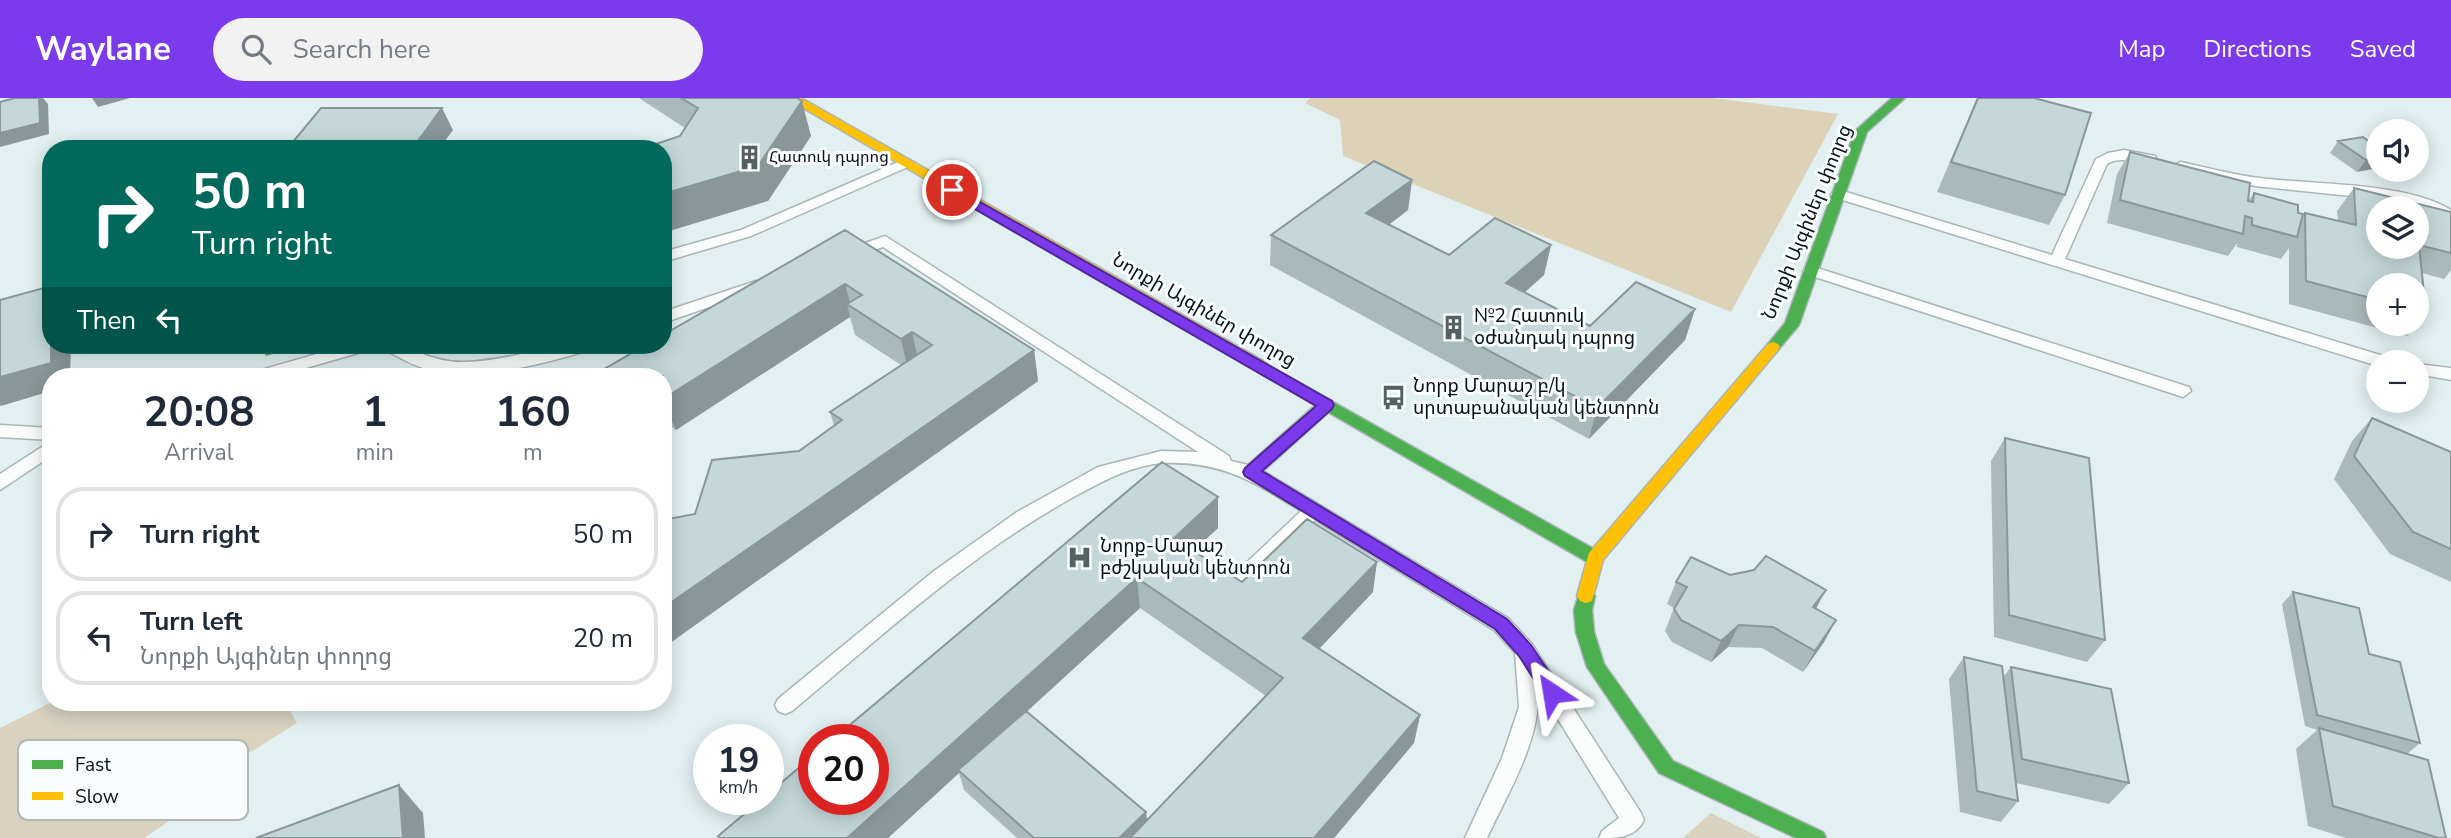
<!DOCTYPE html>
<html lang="en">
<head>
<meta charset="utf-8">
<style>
	body { margin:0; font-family:"Nunito Sans","Noto Sans Armenian",sans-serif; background:#f2f2f3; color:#1f2937; height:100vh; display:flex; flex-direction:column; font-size:26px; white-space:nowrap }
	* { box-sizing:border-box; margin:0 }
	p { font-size:23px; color:#747a83 }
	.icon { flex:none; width:38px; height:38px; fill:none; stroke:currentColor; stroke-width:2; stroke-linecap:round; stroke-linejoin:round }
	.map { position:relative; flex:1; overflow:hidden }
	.sheet { position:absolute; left:42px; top:270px; width:630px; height:343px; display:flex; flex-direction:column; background:#fff; border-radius:28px; box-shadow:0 4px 18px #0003 }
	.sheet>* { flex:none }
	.hud { position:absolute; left:42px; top:42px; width:630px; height:214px; border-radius:28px; box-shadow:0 4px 18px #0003; background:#00695c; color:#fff; overflow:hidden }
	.fabs { position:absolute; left:2366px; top:21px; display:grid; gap:14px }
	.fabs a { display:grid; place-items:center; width:63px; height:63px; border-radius:50%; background:#fff; box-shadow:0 4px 18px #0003; font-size:35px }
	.speed { position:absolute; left:693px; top:626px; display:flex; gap:14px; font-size:35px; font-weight:700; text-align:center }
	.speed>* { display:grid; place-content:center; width:91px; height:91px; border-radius:50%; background:#fff; box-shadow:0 4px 18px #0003; line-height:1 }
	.speed small { font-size:18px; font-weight:400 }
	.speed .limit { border:10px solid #d22; background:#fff; color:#111 }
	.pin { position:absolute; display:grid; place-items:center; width:60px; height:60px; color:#fff; margin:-30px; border:4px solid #fff; border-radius:50%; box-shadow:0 2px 7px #0007 }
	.me { position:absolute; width:77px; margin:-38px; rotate:327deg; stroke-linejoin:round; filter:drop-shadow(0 0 5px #0008) }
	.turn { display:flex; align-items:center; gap:24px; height:147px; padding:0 35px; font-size:32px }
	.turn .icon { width:91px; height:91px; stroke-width:2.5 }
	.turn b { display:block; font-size:49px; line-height:60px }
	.then { display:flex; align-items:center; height:66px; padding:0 35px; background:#0003; gap:14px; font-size:26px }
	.eta { display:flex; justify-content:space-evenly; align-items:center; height:119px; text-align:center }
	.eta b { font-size:42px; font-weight:700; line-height:49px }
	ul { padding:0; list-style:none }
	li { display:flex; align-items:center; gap:21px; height:94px; margin:0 14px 10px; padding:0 21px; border:4px solid #e0e1e3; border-radius:28px }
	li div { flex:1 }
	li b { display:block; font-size:26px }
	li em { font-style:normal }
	header { display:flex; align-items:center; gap:42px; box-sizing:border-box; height:98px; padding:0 35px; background:#7c3aed; color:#fff }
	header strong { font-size:33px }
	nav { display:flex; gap:38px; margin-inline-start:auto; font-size:24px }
	.search { width:490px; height:63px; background:#f2f2f3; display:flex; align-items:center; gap:18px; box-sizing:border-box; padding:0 24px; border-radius:38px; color:#747a83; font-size:26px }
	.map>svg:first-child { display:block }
	.green { fill:#d9d3c0 }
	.forest { fill:#dbd2b8 }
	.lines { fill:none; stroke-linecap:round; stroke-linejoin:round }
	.lane-casing { stroke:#aab5b6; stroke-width:3 }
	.fast-casing { stroke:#aab5b6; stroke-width:3 }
	.slow-casing { stroke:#aab5b6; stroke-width:3 }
	.lane { fill:#fbfdfd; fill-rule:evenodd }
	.fast { fill:#4caf50; fill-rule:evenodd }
	.slow { fill:#ffc107; fill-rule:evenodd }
	.wall { fill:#a9babb; fill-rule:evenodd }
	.shaded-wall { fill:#899799 }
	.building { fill:#c4d8da; stroke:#899799; stroke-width:2; fill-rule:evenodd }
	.route { fill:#7c3aed; stroke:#51269a; stroke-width:2 }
	.labels { text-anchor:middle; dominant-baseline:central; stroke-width:6; stroke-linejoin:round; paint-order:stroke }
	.far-poi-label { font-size:16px; fill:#091213; stroke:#f9fdfe; text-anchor:start }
	.street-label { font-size:19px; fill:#091213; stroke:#f9fdfe }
	.poi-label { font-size:19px; fill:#091213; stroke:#f9fdfe; text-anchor:start }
	.key { fill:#f9fdfe; stroke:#b1b6b8; stroke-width:2 }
	.key-label { font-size:19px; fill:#091213 }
</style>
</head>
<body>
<header>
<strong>Waylane</strong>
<div class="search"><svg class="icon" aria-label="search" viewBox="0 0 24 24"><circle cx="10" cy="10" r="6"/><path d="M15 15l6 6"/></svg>Search here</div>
<nav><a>Map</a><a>Directions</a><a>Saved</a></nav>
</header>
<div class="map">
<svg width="2451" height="740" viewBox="0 0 2451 740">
	<rect width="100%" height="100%" fill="#e2f0f1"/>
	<!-- green -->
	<path class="green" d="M 52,604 L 285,604 L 297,625 L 227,669 L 208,688 L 202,701 L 144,740 L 0,740 L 0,630 Z
		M 1711,715 L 1761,740 L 1683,740 Z"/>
	<!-- forest -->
	<path class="forest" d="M 1310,0 L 1713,0 L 1838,16 L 1731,214 L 1343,58 L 1340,22 L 1305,5 Z"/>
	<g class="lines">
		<defs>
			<path id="lane" d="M 2124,52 L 2155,58 L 2157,61 C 2145,71 2125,55 2107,66 L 2065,161 L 2390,260 L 2392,264 L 2378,264 L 2378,268 L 1833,99 L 1831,96 L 1838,92 L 1843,93 L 2052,157 L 2096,61 L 2108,55 Z
				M 905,61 L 910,62 L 910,68 L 751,138 L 663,164 L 663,154 L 741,132 Z
				M 2180,64 C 2206,69 2233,77 2260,80 C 2313,87 2406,84 2451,112 L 2451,122 L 2432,113 L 2389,102 L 2255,88 L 2175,71 L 2173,68 Z
				M 885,138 L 1229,358 L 1231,363 L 1248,367 L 1320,303 L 1332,303 L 1334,307 L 1332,311 L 1263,373 L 1508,520 L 1532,546 L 1641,715 L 1644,722 C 1635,740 1618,740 1599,740 L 1602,733 L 1619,720 L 1538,589 C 1542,641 1508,694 1487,740 L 1465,740 L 1502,660 L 1519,609 L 1515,555 L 1494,532 L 1315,422 L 1240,494 L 1233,496 L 1226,494 L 1224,489 L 1226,484 L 1301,413 C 1254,384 1222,363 1164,365 C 1131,367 1099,385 1070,401 C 968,458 882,538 792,613 L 785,616 L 778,613 L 775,607 L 778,601 L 934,473 L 1017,414 L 1098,369 L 1161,353 L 1198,354 L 883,149 L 848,161 L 841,156 L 843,153 Z
				M 1811,168 L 2189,289 L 2191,293 L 2183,299 L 2177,297 L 1806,176 L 1803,173 L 1806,170 Z
				M 756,183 L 761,185 L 764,188 L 761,191 L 663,225 L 663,214 Z
				M 348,247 L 374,247 L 372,251 L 278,278 L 252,278 L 254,274 Z
				M 381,247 C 413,246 429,265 465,264 C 509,263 552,245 595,247 L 593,251 C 542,266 480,284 427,271 C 412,268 398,258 383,251 Z
				M 2417,266 L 2451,270 L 2451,282 L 2417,276 Z
				M 0,327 L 51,330 L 51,342 L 0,339 Z
				M 51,343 L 51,358 L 0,392 L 0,376 Z"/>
			<path id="fast" d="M 1892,0 L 1905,0 L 1867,34 L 1799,227 L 1778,252 L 1768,252 L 1766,249 L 1768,246 L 1785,225 L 1855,33 Z
				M 1262,264 L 1601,455 L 1603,460 L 1601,465 L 1589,465 L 1257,273 L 1255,269 L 1257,265 Z
				M 1586,491 L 1592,493 L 1595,498 L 1592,512 L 1594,534 L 1604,566 L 1673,663 L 1823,734 L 1826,740 L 1796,740 L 1659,675 L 1587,569 L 1576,534 L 1574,512 L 1580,493 Z"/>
			<path id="slow" d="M 786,0 L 801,0 L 1267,265 L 1269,269 L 1262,274 L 1257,273 Z
				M 1773,244 L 1778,246 L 1780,249 L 1778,252 L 1603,462 L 1592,503 L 1586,505 L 1580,503 L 1577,498 L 1589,455 L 1768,246 Z"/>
		</defs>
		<!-- lane casing -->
		<use href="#lane" class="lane-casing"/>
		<!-- fast casing -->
		<use href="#fast" class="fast-casing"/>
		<!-- slow casing -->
		<use href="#slow" class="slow-casing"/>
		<!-- lane -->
		<use href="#lane" class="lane"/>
		<!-- fast -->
		<use href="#fast" class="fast"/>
		<!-- slow -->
		<use href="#slow" class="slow"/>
	</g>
	<!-- wall -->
	<path class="wall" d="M 639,0 L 797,0 L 811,38 L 768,103 L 680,38 L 685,30 Z
		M 1977,0 L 2065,97 L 2049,127 L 1937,94 Z
		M 2338,43 L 2378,50 L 2357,74 L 2330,55 Z
		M 2130,54 L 2248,103 L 2254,95 L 2298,115 L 2302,119 L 2305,115 L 2338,123 L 2337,113 L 2354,90 L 2451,114 L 2451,172 L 2444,181 L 2422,175 L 2426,215 L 2407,238 L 2289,206 L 2289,150 L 2281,161 L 2237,149 L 2237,145 L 2228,158 L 2107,125 L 2117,76 ZM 2378,187 L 2417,187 L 2417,226 L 2378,226 Z
		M 1412,82 L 1408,112 L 1389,127 L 1449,157 L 1551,147 L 1544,177 L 1524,195 L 1590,228 L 1695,211 L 1685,242 L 1589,341 L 1270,167 L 1271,137 Z
		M 845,132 L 1034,252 L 1038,283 L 663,550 L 663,422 L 695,416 L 799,353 L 834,328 L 830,314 L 901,267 L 855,237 L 850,219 L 676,332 L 663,322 L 663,278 Z
		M 2372,320 L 2451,354 L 2451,484 L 2390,456 L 2334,381 L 2352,343 Z
		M 2005,340 L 2105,542 L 2087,564 L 1994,539 L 1991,363 Z
		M 1218,430 L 1193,453 L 1242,484 L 1373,494 L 1319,551 L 1420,617 L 1414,645 L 1334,740 L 1017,740 L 964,692 L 959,675 L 888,740 L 719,740 L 873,642 ZM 1140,510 L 1266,598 L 1147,722 L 1146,714 L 1027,613 Z
		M 1730,477 L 1826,492 L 1816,510 L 1836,522 L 1824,544 L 1803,574 L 1762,550 L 1728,549 L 1711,564 L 1672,544 L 1665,533 L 1674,510 L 1667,506 L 1676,484 Z
		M 2293,494 L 2369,556 L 2420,645 L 2407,656 L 2446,740 L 2346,740 L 2308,728 L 2296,651 L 2317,632 L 2305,628 L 2282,506 Z
		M 1964,559 L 2003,579 L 2011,569 L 2129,685 L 2109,706 L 2016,685 L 2018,703 L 2001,724 L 1960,714 L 1949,581 Z"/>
	<!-- shaded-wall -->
	<path class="shaded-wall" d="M 39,0 L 43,0 L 48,6 L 49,36 L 0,49 L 0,35 Z
		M 92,0 L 130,0 L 98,9 Z
		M 802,3 L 811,38 L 768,103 L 663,135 L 663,96 Z
		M 442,10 L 453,32 L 439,51 L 412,51 Z
		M 2378,60 L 2378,70 L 2357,74 L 2366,62 Z
		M 1412,82 L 1408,112 L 1363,146 L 1366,115 Z
		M 1551,147 L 1544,177 L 1500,216 L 1506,185 Z
		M 845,186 L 851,209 L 847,206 L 850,219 L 676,332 L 663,301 Z
		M 1695,211 L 1685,242 L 1589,341 L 1597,310 Z
		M 912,234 L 919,265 L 908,272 L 901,241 Z
		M 51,247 L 71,247 L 70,278 L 51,278 L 51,293 L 1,308 L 0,307 L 0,279 Z
		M 258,247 L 305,247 L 266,258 Z
		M 1034,252 L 1038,283 L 663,550 L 663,510 Z
		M 1218,399 L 1218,430 L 1175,470 L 1174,440 Z
		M 1377,464 L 1373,494 L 1301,570 L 1303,540 Z
		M 1137,480 L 1140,510 L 961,674 L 958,672 L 959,675 L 888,740 L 847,740 Z
		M 1826,492 L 1814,514 L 1813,509 Z
		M 1836,522 L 1824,544 L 1803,574 L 1815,553 Z
		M 1739,527 L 1728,549 L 1711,564 L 1721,543 Z
		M 1420,617 L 1414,645 L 1334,740 L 1314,740 Z
		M 399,687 L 423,715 L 425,740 L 403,740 Z
		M 1146,714 L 1148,734 L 1142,740 L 1119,740 Z"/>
	<!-- building -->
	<path class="building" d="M 15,0 L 39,0 L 40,25 L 0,35 L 0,4 Z
		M 681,0 L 797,0 L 802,3 L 758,68 L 663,96 L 663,51 L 641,51 L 680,38 L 698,10 Z
		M 1978,0 L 2034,0 L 2091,15 L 2065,97 L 1951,64 Z
		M 321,10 L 442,10 L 412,51 L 287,51 Z
		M 2363,39 L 2378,50 L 2378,60 L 2366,62 L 2338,43 Z
		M 2130,54 L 2250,85 L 2248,103 L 2253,104 L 2254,95 L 2298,107 L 2298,115 L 2303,116 L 2297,139 L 2252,127 L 2252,120 L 2245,118 L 2243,136 L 2120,102 Z
		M 1374,63 L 1412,82 L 1366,115 L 1449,157 L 1495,120 L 1551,147 L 1506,185 L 1590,228 L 1636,184 L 1695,211 L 1597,310 L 1271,137 Z
		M 2354,90 L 2451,114 L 2451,155 L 2419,147 L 2426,215 L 2417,213 L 2417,187 L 2378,187 L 2378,202 L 2306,183 L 2305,115 L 2356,127 ZM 2378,110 L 2417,110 L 2417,149 L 2378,149 Z
		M 845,132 L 1034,252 L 663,510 L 663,422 L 695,416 L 712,362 L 799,353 L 842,322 L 830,314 L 932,247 L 912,234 L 901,241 L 847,206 L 862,197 L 845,186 L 663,301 L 663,278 L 592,278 L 646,247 L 663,247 L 663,237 Z
		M 51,188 L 51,265 L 0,279 L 0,202 Z
		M 2372,320 L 2451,354 L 2451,451 L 2413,434 L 2354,358 Z
		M 2005,340 L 2089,360 L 2105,542 L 2009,517 Z
		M 1162,364 L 1218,399 L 1174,440 L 1242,484 L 1307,421 L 1377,464 L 1303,540 L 1420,617 L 1314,740 L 1130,740 L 1283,580 L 1137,480 L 847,740 L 720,740 L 718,738 L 761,702 L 768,702 L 768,696 L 814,657 L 814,702 L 873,702 L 873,642 L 832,642 Z
		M 1766,458 L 1826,492 L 1813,509 L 1836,522 L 1815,553 L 1773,529 L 1739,527 L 1721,543 L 1681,522 L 1674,511 L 1687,489 L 1676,484 L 1691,459 L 1730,477 L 1754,472 Z
		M 2293,494 L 2359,510 L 2369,556 L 2400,564 L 2420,645 L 2317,617 Z
		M 1964,559 L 2002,568 L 2018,703 L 1977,693 Z
		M 2011,569 L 2111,591 L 2129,685 L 2022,661 Z
		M 1026,613 L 1146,714 L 1119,740 L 1034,740 L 958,672 Z
		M 2319,630 L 2428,662 L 2446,740 L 2439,740 L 2333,708 Z
		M 399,687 L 403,740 L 256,740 Z"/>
	<!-- route -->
	<path class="route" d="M 952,88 L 1332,303 L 1334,307 L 1332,311 L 1262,373 L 1507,521 L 1531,547 L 1559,589 L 1561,595 L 1559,600 L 1552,603 L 1546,600 L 1519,558 L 1495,531 L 1245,378 L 1243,374 L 1245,370 L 1316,308 L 947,95 L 947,89 Z"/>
	<!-- icons -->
	<defs>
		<symbol id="building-bare" viewBox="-9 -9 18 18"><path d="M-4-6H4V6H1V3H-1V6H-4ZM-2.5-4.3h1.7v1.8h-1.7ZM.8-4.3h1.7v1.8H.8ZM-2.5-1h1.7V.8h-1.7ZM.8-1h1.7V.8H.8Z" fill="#556061" stroke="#f9fdfe" stroke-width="2.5" paint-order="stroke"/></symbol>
		<symbol id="bus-bare" viewBox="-9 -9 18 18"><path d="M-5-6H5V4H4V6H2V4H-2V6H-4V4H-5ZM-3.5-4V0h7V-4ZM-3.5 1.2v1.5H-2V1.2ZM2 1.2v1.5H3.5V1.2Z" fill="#556061" stroke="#f9fdfe" stroke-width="2.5" paint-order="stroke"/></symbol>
		<symbol id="hospital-bare" viewBox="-9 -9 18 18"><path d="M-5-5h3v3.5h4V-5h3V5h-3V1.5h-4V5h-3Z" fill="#556061" stroke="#f9fdfe" stroke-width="2.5" paint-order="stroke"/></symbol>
	</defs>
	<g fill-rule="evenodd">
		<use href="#building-bare" x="732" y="42" width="35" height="35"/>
		<use href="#building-bare" x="1436" y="212" width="35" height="35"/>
		<use href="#bus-bare" x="1376" y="282" width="35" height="35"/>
		<use href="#hospital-bare" x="1062" y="442" width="35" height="35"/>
	</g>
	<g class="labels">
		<!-- far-poi labels -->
		<g class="far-poi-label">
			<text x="769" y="59">Հատուկ դպրոց</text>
		</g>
		<!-- street labels -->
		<g class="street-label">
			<text transform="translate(1807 124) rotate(-68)">Նորքի Այգիներ փողոց</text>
			<text transform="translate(1204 212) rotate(30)">Նորքի Այգիներ փողոց</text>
		</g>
		<!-- poi labels -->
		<g class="poi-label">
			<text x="1474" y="218">№2 Հատուկ<tspan x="1474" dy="22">օժանդակ դպրոց</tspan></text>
			<text x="1413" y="288">Նորք Մարաշ բ/կ<tspan x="1413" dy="22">սրտաբանական կենտրոն</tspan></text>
			<text x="1100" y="448">Նորք-Մարաշ<tspan x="1100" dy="22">բժշկական կենտրոն</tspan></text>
		</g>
	</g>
	<!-- legend -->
	<rect x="18" y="642" width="230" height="80" rx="10" class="key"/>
	<rect x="32" y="662" width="31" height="9" fill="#4caf50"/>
	<rect x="32" y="694" width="31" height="8" fill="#ffc107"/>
	<g class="key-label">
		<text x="75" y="673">Fast</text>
		<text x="75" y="705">Slow</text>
	</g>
</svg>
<div class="fabs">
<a><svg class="icon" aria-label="sound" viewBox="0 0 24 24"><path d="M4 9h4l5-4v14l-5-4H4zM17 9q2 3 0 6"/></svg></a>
<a><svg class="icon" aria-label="layers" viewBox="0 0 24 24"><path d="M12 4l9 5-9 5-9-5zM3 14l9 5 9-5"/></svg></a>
<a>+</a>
<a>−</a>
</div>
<div class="speed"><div>19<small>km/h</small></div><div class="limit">20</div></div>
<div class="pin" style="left:952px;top:92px;background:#d93025"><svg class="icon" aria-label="arrive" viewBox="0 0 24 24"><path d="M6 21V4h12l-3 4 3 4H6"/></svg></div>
<svg class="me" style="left:1552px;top:595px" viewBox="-20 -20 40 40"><path d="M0-17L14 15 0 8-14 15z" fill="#7c3aed" stroke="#fff" stroke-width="4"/></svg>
<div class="hud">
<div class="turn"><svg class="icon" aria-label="right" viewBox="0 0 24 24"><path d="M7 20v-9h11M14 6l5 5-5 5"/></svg><div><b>50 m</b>Turn right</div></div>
<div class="then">Then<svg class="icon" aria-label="left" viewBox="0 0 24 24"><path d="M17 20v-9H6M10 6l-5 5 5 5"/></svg></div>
</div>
<section class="sheet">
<div class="eta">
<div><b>20:08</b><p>Arrival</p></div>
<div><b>1</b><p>min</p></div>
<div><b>160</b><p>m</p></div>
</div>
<ul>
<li><svg class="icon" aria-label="right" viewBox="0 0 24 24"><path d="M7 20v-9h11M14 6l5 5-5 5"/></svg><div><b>Turn right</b></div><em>50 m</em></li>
<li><svg class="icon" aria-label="left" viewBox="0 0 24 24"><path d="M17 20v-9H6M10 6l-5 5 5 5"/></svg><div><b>Turn left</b><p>Նորքի Այգիներ փողոց</p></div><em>20 m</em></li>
</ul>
</section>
</div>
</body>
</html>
